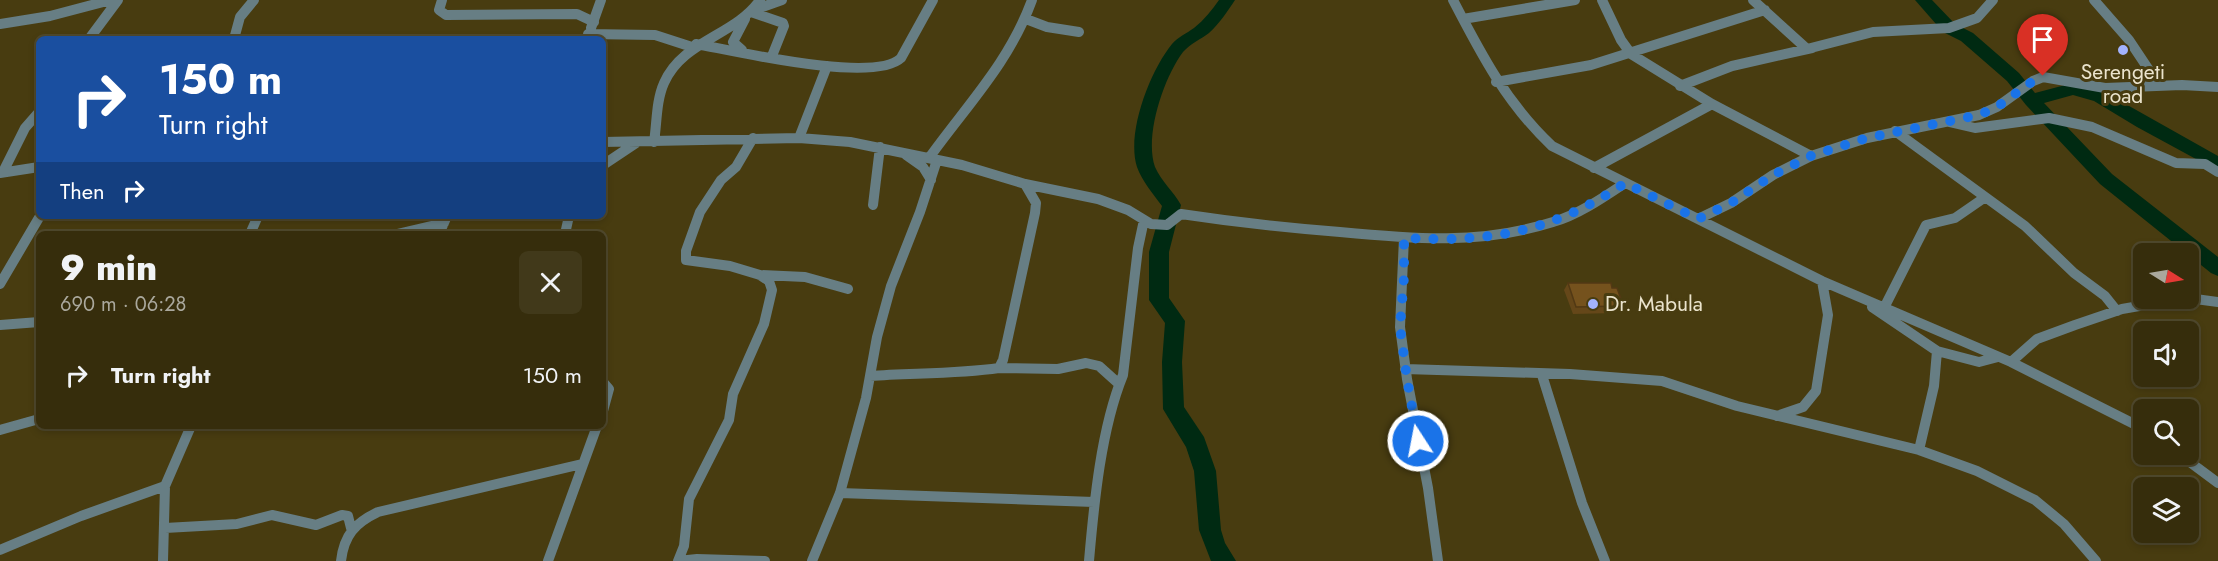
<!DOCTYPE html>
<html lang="en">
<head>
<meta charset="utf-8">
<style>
	body { margin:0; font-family:Jost,sans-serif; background:#41391a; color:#f1f3f6; height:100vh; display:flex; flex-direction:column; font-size:22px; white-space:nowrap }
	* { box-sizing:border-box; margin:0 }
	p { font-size:20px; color:#aaa89d }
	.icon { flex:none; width:33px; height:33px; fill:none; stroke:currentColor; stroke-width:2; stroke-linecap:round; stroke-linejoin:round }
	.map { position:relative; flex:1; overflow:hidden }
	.details { position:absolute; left:36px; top:231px; width:570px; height:198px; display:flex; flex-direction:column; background:#362d0c; border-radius:9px; box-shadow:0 3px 9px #0003,0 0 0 2px #50492d }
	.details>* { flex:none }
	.top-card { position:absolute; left:36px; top:36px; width:570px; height:183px; border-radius:9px; box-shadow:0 3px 9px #0003,0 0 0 2px #50492d; background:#1a4fa0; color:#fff; overflow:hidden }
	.needle { width:39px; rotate:101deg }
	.fabs { position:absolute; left:2133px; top:243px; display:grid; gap:12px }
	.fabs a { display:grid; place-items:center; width:66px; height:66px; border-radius:9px; background:#362d0c; box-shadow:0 3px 9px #0003,0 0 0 2px #50492d; font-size:30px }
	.pin { position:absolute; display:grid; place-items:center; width:51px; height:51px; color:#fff; margin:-62px -26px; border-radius:50% 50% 50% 0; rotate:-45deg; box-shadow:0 0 6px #0007 }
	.pin .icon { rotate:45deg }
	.me { position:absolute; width:66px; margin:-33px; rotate:349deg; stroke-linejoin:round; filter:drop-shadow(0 0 4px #0008) }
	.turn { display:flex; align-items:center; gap:21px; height:126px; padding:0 24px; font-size:27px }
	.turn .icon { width:78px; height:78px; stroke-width:2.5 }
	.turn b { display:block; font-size:42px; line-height:51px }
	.then { display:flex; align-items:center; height:57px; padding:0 24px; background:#0003; gap:12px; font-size:22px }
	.round { display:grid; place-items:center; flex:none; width:63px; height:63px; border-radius:9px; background:#41391a }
	.headline { display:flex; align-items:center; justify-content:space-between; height:102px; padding:0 24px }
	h1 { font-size:36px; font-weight:800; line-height:45px }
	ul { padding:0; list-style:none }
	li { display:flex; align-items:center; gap:18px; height:84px; padding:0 24px }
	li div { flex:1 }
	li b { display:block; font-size:22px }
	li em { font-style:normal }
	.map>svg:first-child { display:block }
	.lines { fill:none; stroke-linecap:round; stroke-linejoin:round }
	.river { fill:#002a12; fill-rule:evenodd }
	.minor { stroke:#677e84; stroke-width:10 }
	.wall { fill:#654719 }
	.building { fill:#75521d; stroke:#523914; stroke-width:1.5 }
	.route { stroke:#1a73e8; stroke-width:10; stroke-dasharray:0 18 }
	.poi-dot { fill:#a2b2fd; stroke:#483c10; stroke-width:2 }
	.labels { text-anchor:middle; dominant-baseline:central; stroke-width:6; stroke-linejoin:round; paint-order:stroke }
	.poi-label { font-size:21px; fill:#ebe4cd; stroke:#483c10 }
</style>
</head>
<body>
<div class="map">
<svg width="2218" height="561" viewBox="0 0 2218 561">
	<rect width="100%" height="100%" fill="#483c10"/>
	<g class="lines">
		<!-- river -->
		<path class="river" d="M 1219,0 L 1235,0 C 1227,12 1220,23 1209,33 C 1201,39 1190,44 1183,52 C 1164,77 1144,136 1155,167 C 1161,181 1174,192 1181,205 L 1169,252 L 1169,298 L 1185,321 L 1182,362 L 1184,407 L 1204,437 L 1216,471 L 1221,530 L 1225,543 L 1236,561 L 1211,561 L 1199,530 L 1194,471 L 1186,447 L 1163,409 L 1162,362 L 1165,323 L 1149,300 L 1149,252 L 1162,206 C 1153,194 1142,181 1137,167 C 1126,133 1150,71 1172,44 C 1178,37 1187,33 1194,28 C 1204,20 1212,10 1219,0 Z
			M 1915,0 L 1932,0 L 1955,24 L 1973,33 L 2019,73 L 2035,93 L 2073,83 L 2106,93 L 2218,156 L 2218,171 L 2137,127 L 2094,101 L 2073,95 L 2044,103 L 2112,174 L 2218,257 L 2218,276 L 2211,273 L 2100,184 L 2026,105 L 2007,81 L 1961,41 L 1943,32 Z"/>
		<!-- minor -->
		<path class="minor" d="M 442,0 L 439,10 L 446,15 L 577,14 L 594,22
			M 1453,0 C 1481,54 1507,104 1552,146 L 1822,281 L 2011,362 L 2144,429
			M 1602,0 L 1621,40 L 1631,54 L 1712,104 L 1811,156
			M 1753,0 L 1807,49 L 1873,32 L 1949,28 L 1977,18 L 1993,0
			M 2094,0 L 2129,40 L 2159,85
			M 754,10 L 782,0
			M 751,12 L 783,23 L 784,26 L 772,56
			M 1026,19 L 1047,27 L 1079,32
			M 1463,19 L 1575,0
			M 0,24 L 50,16 L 111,0
			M 591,28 L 601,0
			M 588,34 L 655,35 L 692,47
			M 89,39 L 118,0
			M 234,39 L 240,17 L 254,0
			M 696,44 C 735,51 874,84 901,58 L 933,0
			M 742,50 L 733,42 L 745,19
			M 1496,82 L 1591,65 L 1765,10
			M 1680,86 L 1732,66 L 1812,48
			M 1949,122 L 1975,128 L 2049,118 L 2092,127 L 2176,163 L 2205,164 L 2218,172
			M 1895,131 L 2025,226 L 2074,273 L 2105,296 L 2117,311
			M 799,138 L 827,66
			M 603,142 L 799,138 L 850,142 L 962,165 L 1025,184 L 1098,199 L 1128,210 L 1151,224 L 1167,225 L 1181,214 C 1234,222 1287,228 1340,232 C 1414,239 1480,245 1553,222 C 1578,215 1604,197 1625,183
			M 654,142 C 657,123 656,101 664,83 C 683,40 735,36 760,0
			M 906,155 L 923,167 L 931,180
			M 929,158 C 967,105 1009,63 1032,0
			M 603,165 L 636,143
			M 1594,168 L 1712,104
			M 3,172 L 25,128 L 39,112
			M 0,173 L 39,167
			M 873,205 L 880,147
			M 1698,219 L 1731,203 L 1773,175 L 1811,156 L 1867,138 L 1979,115 L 1997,107 L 2033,81 L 2043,77 L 2105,88 L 2182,85 L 2218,87
			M 250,234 L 258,216
			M 397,234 L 444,223
			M 439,234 L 447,216
			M 565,234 L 569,216
			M 1404,238 L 1400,327 L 1407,379 L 1428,488 L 1438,561
			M 760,275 L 805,277 L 848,289
			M 0,284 L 40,216
			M 2188,298 L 2218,302
			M 1872,307 L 1937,351 L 1934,386 L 1919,450
			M 1884,308 L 1926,225 L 1955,218 L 1984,198
			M 0,325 L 39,322
			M 1937,351 L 1979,362 L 1998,357
			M 2011,362 L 2037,339 L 2075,325 L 2122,309 L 2185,298
			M 999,368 L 1058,369 L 1086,363 L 1099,366 L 1119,384
			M 1405,369 L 1570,374 L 1662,381 L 1737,406 L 1919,450 L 1977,471 L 2035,500 L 2064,524 L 2096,561
			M 1542,375 L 1582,503 L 1605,561
			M 870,376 C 913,373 957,374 999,368 L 1003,360 L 1035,213 L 1036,203 L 1025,184
			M 603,382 L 609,389 L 603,411
			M 1777,416 L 1803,407 L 1816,391 L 1828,315 L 1822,281
			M 0,430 L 39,419
			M 2179,454 L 2218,483
			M 840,493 L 1094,502
			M 165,528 L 237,524 L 272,515 L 316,525 L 342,515 L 348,516 L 351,528
			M 0,550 L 81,516 L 165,486
			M 163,561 L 165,486 L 191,426
			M 341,561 C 344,535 355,523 378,512 L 582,464
			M 548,561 L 597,426
			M 678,561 L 684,546 L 689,499 L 729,420 L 733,394 L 764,324 L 772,290 L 769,281 L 760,275 L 730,266 L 686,260 L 686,251 L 700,212 L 721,180 L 736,167 L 753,138
			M 678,561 L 697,559 L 765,561
			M 812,561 L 840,493 L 866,398 L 877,337 L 891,286 L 920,212 L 937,160
			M 1089,561 C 1094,503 1101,429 1123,375 L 1138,248 L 1144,220"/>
	</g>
	<!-- wall -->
	<path class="wall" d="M 1568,283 L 1612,288 L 1621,299 L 1618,304 L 1619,306 L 1615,313 L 1573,314 L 1564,290 Z"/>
	<!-- building -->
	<path class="building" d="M 1568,283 L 1611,283 L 1612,288 L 1617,288 L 1621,299 L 1616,299 L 1619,306 L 1576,307 Z"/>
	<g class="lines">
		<!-- route -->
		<path class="route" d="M 1418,441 L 1407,379 L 1400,327 L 1404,277 L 1404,238 C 1489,243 1553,232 1625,183 L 1698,219 L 1731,203 L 1773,175 L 1811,156 L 1867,138 L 1979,115 L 1997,107 L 2033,81 L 2043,76"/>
	</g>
	<!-- markers -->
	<g class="poi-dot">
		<circle cx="2123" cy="50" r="6"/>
		<circle cx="1593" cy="304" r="6"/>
	</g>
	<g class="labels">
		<!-- poi labels -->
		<g class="poi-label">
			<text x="2123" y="72">Serengeti<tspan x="2123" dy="24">road</tspan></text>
			<text x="1605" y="304" text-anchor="start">Dr. Mabula</text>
		</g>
	</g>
</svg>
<div class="fabs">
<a><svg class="needle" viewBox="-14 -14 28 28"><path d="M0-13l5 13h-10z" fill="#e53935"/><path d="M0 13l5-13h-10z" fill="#aaa89d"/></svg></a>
<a><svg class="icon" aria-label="sound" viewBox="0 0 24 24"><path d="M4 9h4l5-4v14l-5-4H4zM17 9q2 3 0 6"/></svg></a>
<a><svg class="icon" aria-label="search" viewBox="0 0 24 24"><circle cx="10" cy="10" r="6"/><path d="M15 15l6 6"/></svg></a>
<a><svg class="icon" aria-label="layers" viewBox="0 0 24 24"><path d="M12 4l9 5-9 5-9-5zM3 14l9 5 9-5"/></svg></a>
</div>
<div class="pin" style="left:2043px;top:76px;background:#d93025"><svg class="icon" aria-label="arrive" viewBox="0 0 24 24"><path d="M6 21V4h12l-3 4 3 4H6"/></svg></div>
<svg class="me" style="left:1418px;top:441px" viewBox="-20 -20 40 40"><circle r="17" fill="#1a73e8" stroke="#fff" stroke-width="3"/><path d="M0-11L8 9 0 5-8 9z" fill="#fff"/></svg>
<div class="top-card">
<div class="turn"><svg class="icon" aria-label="right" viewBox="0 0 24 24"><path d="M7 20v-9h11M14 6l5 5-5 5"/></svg><div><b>150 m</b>Turn right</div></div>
<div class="then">Then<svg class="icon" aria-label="right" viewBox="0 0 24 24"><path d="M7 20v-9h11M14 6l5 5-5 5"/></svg></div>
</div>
<section class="details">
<div class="headline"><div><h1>9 min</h1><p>690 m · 06:28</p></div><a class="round"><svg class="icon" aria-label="close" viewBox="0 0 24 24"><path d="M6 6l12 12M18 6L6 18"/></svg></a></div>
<ul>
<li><svg class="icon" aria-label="right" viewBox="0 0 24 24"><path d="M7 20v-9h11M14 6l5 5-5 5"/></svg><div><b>Turn right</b></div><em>150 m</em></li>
</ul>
</section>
</div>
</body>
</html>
